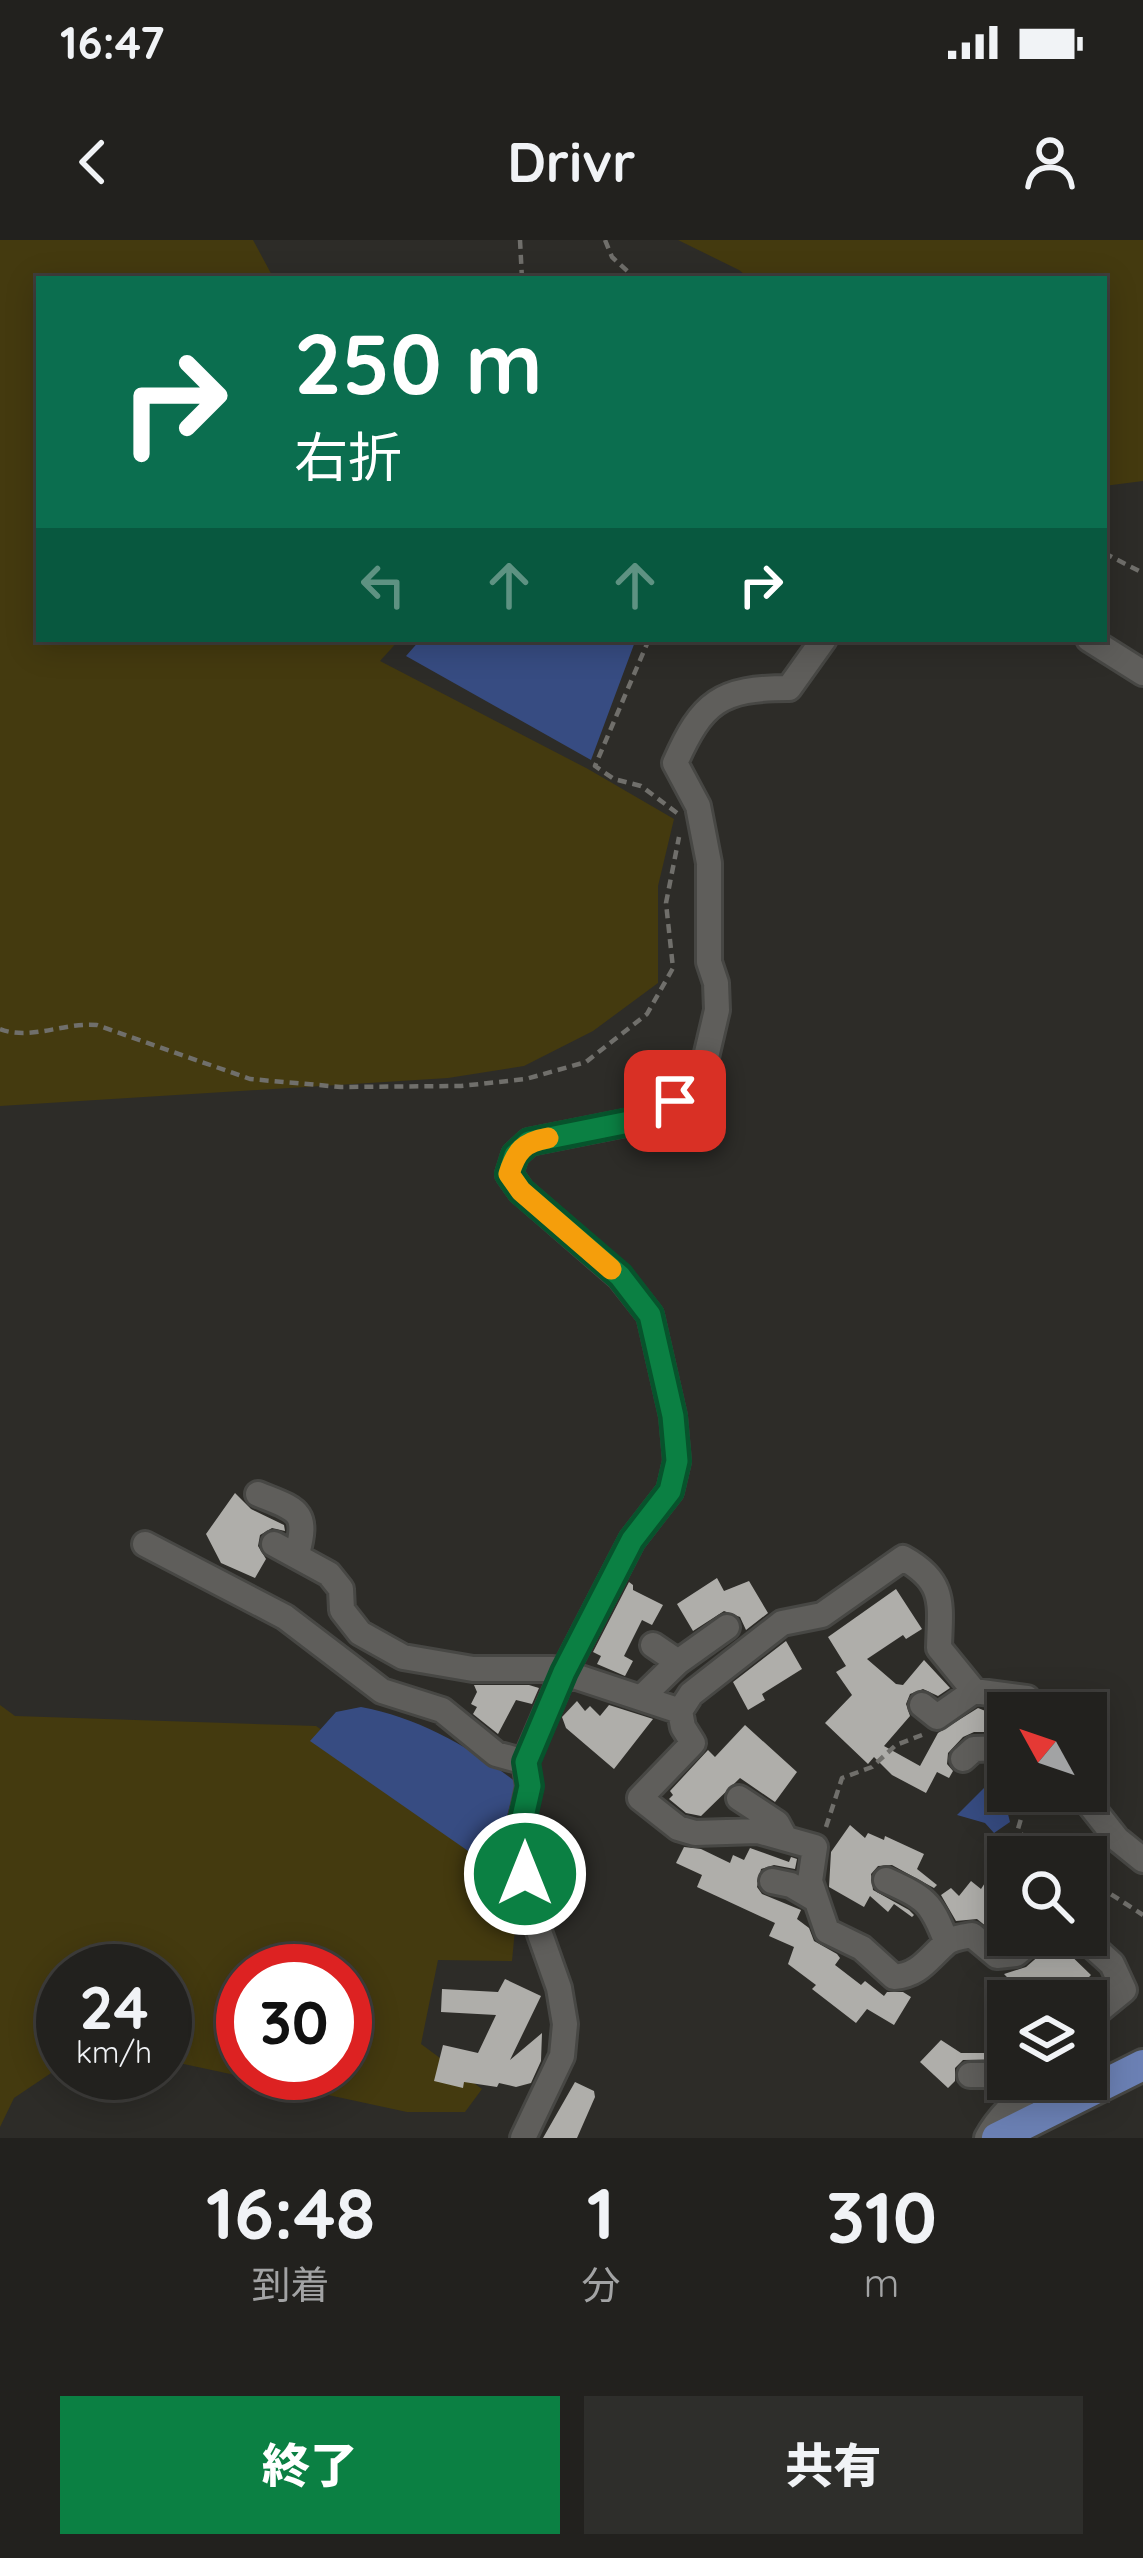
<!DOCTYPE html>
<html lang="ja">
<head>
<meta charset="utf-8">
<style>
	body { margin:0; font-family:Quicksand,"Noto Sans JP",sans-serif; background:#2e2e2b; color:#f1f3f6; height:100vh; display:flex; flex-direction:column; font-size:45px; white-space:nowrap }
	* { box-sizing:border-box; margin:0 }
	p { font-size:39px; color:#a2a3a4 }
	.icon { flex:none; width:66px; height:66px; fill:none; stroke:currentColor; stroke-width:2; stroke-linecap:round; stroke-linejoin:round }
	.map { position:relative; height:1898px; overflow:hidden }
	.sheet { display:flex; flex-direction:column; background:#22211e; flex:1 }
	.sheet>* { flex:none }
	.banner { position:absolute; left:36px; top:36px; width:1071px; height:366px; border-radius:0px; box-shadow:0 6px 30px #0003,0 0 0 3px #3f3e3c; background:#0b6e4f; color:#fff; overflow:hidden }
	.needle { width:78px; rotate:310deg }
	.tools { position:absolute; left:987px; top:1452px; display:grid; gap:24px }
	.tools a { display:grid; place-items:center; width:120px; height:120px; border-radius:0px; background:#22211e; box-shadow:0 6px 30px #0003,0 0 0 3px #3f3e3c; font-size:60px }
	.speed { position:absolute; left:36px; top:1704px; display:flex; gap:24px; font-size:60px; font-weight:700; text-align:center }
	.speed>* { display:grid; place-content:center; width:156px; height:156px; border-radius:50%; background:#22211e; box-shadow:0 6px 30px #0003,0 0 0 3px #3f3e3c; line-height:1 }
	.speed small { font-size:30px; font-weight:400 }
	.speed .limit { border:18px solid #d22; background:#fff; color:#111 }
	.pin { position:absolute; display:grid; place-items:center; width:102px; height:102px; color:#fff; margin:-51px; border-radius:24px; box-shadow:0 6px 18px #0006 }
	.me { position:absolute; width:132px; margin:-66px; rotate:0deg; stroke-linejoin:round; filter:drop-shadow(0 0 9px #0008) }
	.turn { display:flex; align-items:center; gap:42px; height:252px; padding:0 60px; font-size:54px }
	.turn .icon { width:156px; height:156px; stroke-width:2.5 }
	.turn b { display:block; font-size:84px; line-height:102px }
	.lanes { display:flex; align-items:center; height:114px; padding:0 60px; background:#0003; justify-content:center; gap:60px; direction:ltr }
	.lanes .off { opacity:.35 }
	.eta { display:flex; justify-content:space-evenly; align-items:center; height:204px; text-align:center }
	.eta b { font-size:72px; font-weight:800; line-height:84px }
	.primary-button { display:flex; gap:24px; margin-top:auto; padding:24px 60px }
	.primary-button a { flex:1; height:138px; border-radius:0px; background:#0b8043; color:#fff; font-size:48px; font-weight:800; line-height:138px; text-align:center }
	.primary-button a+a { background:#2e2e2b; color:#f1f3f6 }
	.status { display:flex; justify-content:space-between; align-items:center; height:84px; padding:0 60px; background:#22211e; direction:ltr }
	.status svg { height:33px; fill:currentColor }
	header { display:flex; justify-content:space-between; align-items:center; height:156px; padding:0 60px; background:#22211e; font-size:54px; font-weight:800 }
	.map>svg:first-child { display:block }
	.green { fill:#443a0f; fill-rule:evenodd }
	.water { fill:#374c82 }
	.building { fill:#afaeaa }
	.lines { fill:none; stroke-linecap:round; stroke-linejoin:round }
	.minor-casing { stroke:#474744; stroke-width:30 }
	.major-casing { stroke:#474744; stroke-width:36 }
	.path { stroke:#706f6b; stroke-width:4.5; stroke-dasharray:9 6; stroke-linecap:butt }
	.minor { stroke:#5f5e5b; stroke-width:24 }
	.major { stroke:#6b80b4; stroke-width:30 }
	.route-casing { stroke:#07532c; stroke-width:30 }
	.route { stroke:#0b8043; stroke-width:21 }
	.slow { stroke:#f59e0b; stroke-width:21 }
</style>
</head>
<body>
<div class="status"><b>16:47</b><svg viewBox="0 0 49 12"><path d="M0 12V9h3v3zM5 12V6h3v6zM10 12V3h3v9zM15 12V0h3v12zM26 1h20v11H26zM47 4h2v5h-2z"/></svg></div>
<header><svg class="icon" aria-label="back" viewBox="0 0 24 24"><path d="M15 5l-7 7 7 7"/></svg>Drivr<svg class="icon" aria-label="person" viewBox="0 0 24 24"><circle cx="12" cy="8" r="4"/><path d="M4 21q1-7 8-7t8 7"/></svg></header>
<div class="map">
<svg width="1143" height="1898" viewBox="0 0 1143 1898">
	<rect width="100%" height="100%" fill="#2d2c28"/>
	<!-- green -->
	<path class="green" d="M 0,0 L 253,0 L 274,39 L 39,39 L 39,399 L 400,399 L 380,421 L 588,529 L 674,579 L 658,646 L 658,743 L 593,791 L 524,826 L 448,838 L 0,866 Z
		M 678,0 L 1143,0 L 1143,241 L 1104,246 L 1104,39 L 750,39 L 739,30 Z
		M 0,1465 L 15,1476 L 316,1486 L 488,1605 L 517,1668 L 512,1721 L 438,1720 L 421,1804 L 482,1849 L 465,1872 L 407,1872 L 165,1820 L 165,1731 L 63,1731 L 63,1825 L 14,1858 L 0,1887 ZM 243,1731 L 345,1731 L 345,1833 L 243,1833 Z"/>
	<!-- water -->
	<path class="water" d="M 421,399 L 636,399 L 591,520 L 406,416 Z
		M 361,1467 C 417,1477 470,1507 516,1542 L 506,1580 L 471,1613 L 310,1501 L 336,1472 Z
		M 993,1539 L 1008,1540 L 1008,1551 L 1018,1551 L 1008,1574 L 1010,1582 L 994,1593 L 985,1583 L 957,1575 Z"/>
	<!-- building -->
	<path class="building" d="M 235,1253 L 251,1269 L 284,1285 L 285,1291 L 272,1288 L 260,1295 L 258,1306 L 266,1319 L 255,1338 L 221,1323 L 206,1294 Z
		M 717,1338 L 724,1351 L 749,1341 L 768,1373 L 746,1390 L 740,1377 L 724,1371 L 693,1391 L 677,1364 Z
		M 629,1342 L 633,1345 L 633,1350 L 663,1365 L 652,1385 L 642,1380 L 624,1416 L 633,1421 L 625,1436 L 597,1424 L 601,1416 L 593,1412 Z
		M 896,1349 L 922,1389 L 906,1399 L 903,1395 L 867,1419 L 896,1444 L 903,1445 L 924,1420 L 950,1448 L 938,1456 L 923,1449 L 910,1454 L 906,1464 L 910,1476 L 884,1506 L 920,1526 L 938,1493 L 978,1468 L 1008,1480 L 1008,1492 L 974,1492 L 963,1497 L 948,1513 L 947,1524 L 953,1531 L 949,1538 L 937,1532 L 926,1553 L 892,1535 L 874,1517 L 868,1524 L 825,1483 L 852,1455 L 836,1432 L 846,1426 L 828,1397 Z
		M 786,1401 L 802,1429 L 762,1454 L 765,1460 L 748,1470 L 733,1442 Z
		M 474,1445 L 529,1445 L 539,1448 L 532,1464 L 516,1460 L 498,1494 L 473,1474 L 477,1467 L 471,1464 L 477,1452 Z
		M 577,1461 L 585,1471 L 590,1466 L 600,1476 L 609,1465 L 653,1479 L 614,1529 L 566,1488 L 562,1477 Z
		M 745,1485 L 797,1532 L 775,1562 L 740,1538 L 701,1576 L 686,1573 L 669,1559 L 673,1555 L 670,1551 L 708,1510 L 715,1517 Z
		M 850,1585 L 865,1598 L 868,1593 L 884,1600 L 885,1596 L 924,1614 L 917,1629 L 937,1645 L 934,1648 L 892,1625 L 878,1626 L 871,1634 L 873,1650 L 909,1670 L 914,1675 L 912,1677 L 894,1664 L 888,1672 L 870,1656 L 864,1667 L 829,1647 L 831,1612 Z
		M 684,1607 L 701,1609 L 730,1623 L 733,1615 L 744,1620 L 750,1608 L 789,1622 L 791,1617 L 797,1619 L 795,1629 L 774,1625 L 761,1629 L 757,1647 L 762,1654 L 801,1670 L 797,1679 L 809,1688 L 814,1701 L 837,1714 L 840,1718 L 835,1725 L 861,1745 L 865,1741 L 884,1756 L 887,1752 L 903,1752 L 911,1757 L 894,1785 L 867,1769 L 856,1783 L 812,1749 L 816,1745 L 788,1724 L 794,1707 L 769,1696 L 775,1683 L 697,1647 L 702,1635 L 676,1623 Z
		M 996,1626 L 1008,1633 L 1008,1690 L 1002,1699 L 977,1679 L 956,1681 L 941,1655 L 951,1648 L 959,1656 L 971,1641 L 981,1649 Z
		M 1061,1706 L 1091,1735 L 1077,1749 L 1070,1743 L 1053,1761 L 1030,1761 L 1004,1734 L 1026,1727 L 1048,1708 L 1053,1714 Z
		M 505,1739 L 541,1756 L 510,1820 L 542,1793 L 541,1821 L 531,1843 L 516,1847 L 499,1843 L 497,1847 L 464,1842 L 463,1848 L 434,1841 L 443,1805 L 478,1813 L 496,1775 L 441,1772 L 442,1749 L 498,1752 Z
		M 941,1800 L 961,1813 L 1008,1813 L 1008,1819 L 963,1820 L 955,1828 L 955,1841 L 948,1848 L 920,1822 Z
		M 575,1842 L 594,1851 L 595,1857 L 577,1898 L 543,1898 Z"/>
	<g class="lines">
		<defs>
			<path id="minor" d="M 1089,399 L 1143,433
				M 258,1254 C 297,1270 309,1270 297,1314
				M 145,1304 L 285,1377 L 382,1451 L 442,1470 L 496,1514 L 525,1522
				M 274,1304 L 329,1334 L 341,1349 L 342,1370 L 360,1393 L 403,1417 L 473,1429 L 553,1429 L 680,1471 L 691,1454 L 782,1383 L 822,1375 L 903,1318 C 947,1342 940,1365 939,1408 L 974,1451 L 1027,1458 L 1037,1473
				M 653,1405 L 678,1422
				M 642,1457 L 678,1422 L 727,1387
				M 922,1465 L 937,1477 L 974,1451
				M 680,1471 L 683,1487 L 693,1503 L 640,1558 L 678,1588 L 695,1593 L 758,1591 L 815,1607 L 810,1641 L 827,1691 L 862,1708 L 894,1737 C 919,1735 927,1720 944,1705 C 950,1698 962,1697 972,1695 L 997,1716 L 1016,1714 L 1038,1695
				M 963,1519 L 974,1509 L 1008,1508
				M 1079,1551 L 1117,1599 L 1143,1620
				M 739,1558 L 777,1583 L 784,1596
				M 886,1640 C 925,1658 931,1661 946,1701
				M 772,1641 L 791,1645 L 813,1658
				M 1080,1695 L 1112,1724 L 1124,1750 L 1086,1781
				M 970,1835 L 1008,1835
				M 523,1898 L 562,1816 L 565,1784 L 559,1748 L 529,1663 L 516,1608 L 529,1546 L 525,1522 L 564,1432 L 632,1300 L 670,1251 L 677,1221 L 673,1176 L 650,1075 L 620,1037 L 521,951 L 509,934 L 515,915 L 529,902 L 635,881 L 675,861 L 703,830 L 717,770 L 716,743 L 709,722 L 709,623 L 698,566 L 675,523 C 702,462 720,448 789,448 L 824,399
				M 987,1898 C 999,1875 1022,1856 1041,1839"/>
			<path id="major" d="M 997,1898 L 1143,1825"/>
		</defs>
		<!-- minor casing -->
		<use href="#minor" class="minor-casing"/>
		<!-- major casing -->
		<use href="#major" class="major-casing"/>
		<!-- path -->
		<path class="path" d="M 520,0 L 522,39
			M 605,0 L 612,17 L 636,39
			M 1104,313 L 1143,333
			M 649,399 L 595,526 L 614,539 L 641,546 L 677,573
			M 0,789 C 31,801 64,782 97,785 L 250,839 L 341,847 L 461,846 L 526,839 L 586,822 L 647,774 L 673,728 L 666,663 L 679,597
			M 1029,1551 L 1018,1589 L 1036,1617
			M 826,1587 L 842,1538 L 872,1527 L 896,1505 L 922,1495
			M 1086,1638 L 1143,1675"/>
		<!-- minor -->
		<use href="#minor" class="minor"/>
		<!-- major -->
		<use href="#major" class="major"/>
	</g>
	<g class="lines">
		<defs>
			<path id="route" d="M 525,1634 L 516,1608 L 530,1546 L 526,1522 L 564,1432 L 632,1300 L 670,1251 L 677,1221 L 673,1176 L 650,1075 L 620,1036 L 521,951 L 509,934 L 515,915 L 529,902 L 634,881 L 675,861"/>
		</defs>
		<!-- route casing -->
		<use href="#route" class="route-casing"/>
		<!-- route -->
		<use href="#route" class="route"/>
		<!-- slow -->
		<path class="slow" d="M 548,898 C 524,902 516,911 509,934 L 521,951 L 611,1029"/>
	</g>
</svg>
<div class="tools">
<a><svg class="needle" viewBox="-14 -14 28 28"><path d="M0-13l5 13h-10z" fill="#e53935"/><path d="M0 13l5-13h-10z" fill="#a2a3a4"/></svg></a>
<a><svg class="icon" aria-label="search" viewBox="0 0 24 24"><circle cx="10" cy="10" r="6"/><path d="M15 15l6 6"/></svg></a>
<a><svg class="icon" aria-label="layers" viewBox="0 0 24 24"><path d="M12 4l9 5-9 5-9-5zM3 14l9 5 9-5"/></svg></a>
</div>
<div class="speed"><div>24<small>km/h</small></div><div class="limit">30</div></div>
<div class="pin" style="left:675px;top:861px;background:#d93025"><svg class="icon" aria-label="arrive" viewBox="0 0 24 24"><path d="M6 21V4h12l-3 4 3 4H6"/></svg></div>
<svg class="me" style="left:525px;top:1634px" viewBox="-20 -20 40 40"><circle r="17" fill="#0b8043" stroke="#fff" stroke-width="3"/><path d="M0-11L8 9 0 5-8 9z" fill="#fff"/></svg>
<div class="banner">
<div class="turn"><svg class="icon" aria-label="right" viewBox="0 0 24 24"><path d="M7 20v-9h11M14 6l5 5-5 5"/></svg><div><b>250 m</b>右折</div></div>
<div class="lanes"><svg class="icon off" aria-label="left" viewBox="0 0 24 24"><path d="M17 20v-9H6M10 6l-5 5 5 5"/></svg><svg class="icon off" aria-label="ahead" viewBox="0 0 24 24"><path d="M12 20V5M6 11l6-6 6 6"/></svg><svg class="icon off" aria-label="ahead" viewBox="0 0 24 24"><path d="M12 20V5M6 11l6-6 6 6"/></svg><svg class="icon" aria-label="right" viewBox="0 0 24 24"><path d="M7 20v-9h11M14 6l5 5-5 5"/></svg></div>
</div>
</div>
<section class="sheet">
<div class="eta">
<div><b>16:48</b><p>到着</p></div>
<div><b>1</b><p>分</p></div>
<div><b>310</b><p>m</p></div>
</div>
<div class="primary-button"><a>終了</a><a>共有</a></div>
</section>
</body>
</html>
